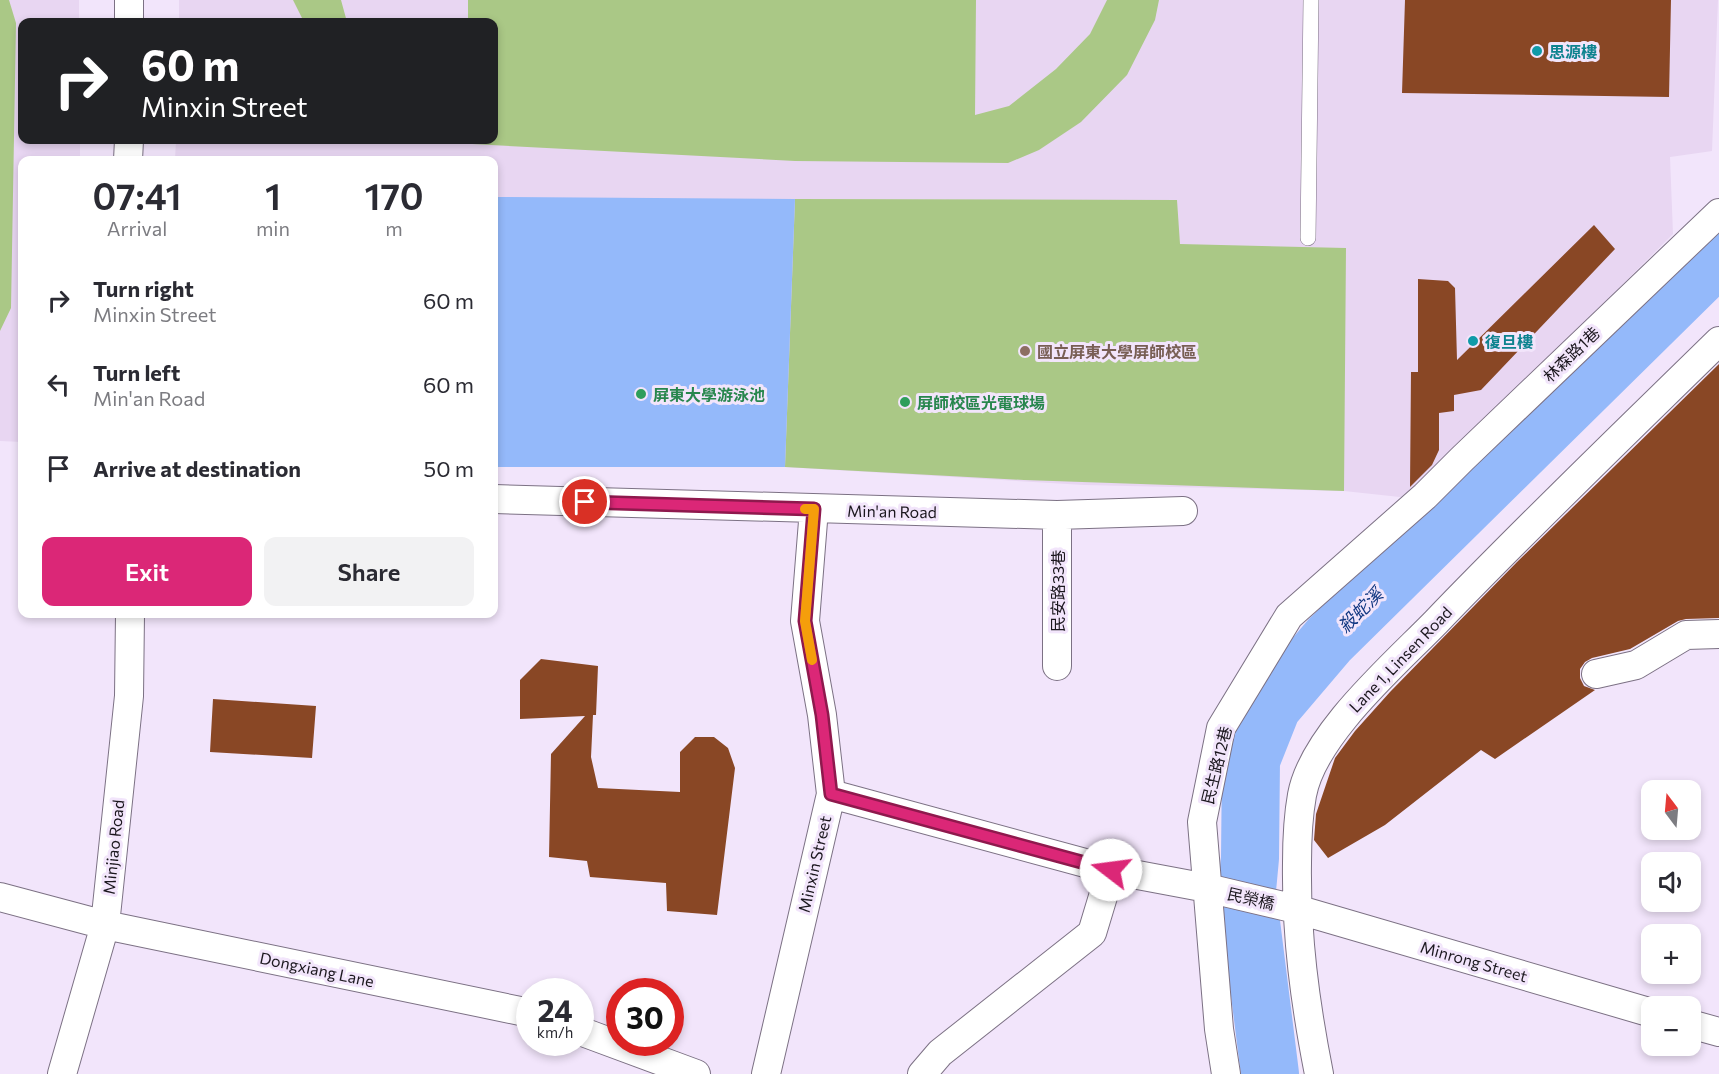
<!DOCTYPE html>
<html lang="en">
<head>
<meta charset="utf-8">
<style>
	body { margin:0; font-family:Commissioner,"Noto Sans TC",sans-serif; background:#f2f2f3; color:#2b2b33; height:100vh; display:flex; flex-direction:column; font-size:22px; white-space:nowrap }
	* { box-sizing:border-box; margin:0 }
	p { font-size:20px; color:#7c7c81 }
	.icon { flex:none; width:33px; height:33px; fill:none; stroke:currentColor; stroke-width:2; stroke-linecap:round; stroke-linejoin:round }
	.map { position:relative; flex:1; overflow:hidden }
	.sheet { position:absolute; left:18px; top:156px; width:480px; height:462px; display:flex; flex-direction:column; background:#fff; border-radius:12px; box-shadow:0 3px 9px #0003 }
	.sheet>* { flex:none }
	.guide { position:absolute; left:18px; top:18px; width:480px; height:126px; border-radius:12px; box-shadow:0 3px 9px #0003; background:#202124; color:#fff; overflow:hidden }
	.needle { width:39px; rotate:344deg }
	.tools { position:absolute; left:1641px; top:780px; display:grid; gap:12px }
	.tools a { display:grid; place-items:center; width:60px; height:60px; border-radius:12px; background:#fff; box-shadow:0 3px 9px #0003; font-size:30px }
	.speed { position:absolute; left:516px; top:978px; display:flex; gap:12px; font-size:30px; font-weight:700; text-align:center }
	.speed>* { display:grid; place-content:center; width:78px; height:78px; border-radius:50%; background:#fff; box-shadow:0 3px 9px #0003; line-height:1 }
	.speed small { font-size:15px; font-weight:400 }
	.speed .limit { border:9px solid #d22; background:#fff; color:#111 }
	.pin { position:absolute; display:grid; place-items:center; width:51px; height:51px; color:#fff; margin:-26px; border:3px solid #fff; border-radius:50%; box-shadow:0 2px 6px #0007 }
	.me { position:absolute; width:66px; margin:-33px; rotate:285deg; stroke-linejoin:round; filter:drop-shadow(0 0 4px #0008) }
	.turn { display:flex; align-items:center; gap:21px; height:126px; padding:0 24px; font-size:27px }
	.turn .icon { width:78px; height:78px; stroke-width:2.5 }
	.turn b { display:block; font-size:42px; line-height:51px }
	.eta { display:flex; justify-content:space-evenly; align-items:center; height:102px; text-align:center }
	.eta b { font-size:36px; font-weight:600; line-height:42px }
	.primary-button { display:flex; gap:12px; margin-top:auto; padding:12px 24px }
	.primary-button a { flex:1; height:69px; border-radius:12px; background:#db2777; color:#fff; font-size:24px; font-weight:600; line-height:69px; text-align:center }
	.primary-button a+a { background:#f2f2f3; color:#2b2b33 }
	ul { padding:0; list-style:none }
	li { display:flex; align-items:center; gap:18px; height:84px; padding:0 24px }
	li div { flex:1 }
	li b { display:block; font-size:22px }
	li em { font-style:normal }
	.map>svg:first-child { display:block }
	.built { fill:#e8d6f2 }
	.green { fill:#aac886 }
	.water { fill:#94b9fa }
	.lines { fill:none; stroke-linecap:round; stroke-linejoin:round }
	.river { stroke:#94b9fa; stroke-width:58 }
	.building { fill:#894725 }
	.lane-casing { stroke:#7c7184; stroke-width:16 }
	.street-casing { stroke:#7c7184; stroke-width:30 }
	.lane { stroke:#fff; stroke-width:15 }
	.street { stroke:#fff; stroke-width:28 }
	.route-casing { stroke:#8e194d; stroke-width:15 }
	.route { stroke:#db2777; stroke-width:10 }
	.slow { stroke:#f59e0b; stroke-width:10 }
	.culture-dot { fill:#0f9aa8; stroke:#f2e5fb; stroke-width:2 }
	.education-dot { fill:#8d6e63; stroke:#f2e5fb; stroke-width:2 }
	.leisure-dot { fill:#2e9e5b; stroke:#f2e5fb; stroke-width:2 }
	.labels { text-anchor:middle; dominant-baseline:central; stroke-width:6; stroke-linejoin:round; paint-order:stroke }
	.culture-label { font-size:16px; font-weight:bold; fill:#0d838f; stroke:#f2e5fb; text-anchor:start }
	.education-label { font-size:16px; font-weight:bold; fill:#785e54; stroke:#f2e5fb; text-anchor:start }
	.street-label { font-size:16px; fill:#1b171e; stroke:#f2e5fb }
	.leisure-label { font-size:16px; font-weight:bold; fill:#27864d; stroke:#f2e5fb; text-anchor:start }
	.water-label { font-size:18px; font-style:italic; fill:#0f3680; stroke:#f2e5fb }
</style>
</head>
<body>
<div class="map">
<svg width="1719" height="1074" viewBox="0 0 1719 1074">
	<rect width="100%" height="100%" fill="#f2e5fb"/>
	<!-- built -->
	<path class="built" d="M 0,0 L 79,0 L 79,22 L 22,22 L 22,140 L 80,140 L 80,160 L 22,160 L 22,442 L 0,441 Z
		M 179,0 L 1718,0 L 1712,151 L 1670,157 L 1673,234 L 1409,498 L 1344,491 L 1084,485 L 785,467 L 494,467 L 494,160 L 175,160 L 176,140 L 494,140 L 494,22 L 179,22 Z"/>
	<!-- green -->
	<path class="green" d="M 0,0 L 9,0 L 16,23 L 11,308 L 0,331 Z
		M 293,0 L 341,0 L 347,22 L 304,22 Z
		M 468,0 L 976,0 L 975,115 L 1009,106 L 1056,69 L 1090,34 L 1107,0 L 1159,0 L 1155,20 L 1127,75 L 1081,122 L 1039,150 L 1008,163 L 795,161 L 472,144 L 454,140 L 494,140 L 494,22 L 468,22 Z
		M 795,199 L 1177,200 L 1180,244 L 1346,248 L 1344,491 L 1024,480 L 785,467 Z"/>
	<!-- water -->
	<path class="water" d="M 494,197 L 795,199 L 785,467 L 494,467 Z"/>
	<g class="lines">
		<!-- river -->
		<path class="river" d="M 1270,1074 L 1247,890 L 1250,858 L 1251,760 L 1272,707 L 1329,640 L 1719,256"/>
	</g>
	<!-- building -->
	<path class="building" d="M 1405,0 L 1671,0 L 1669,97 L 1402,93 Z
		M 1594,225 L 1615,249 L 1481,390 L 1454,395 L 1454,411 L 1439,413 L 1439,450 L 1432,465 L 1410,487 L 1411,372 L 1418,372 L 1418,279 L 1448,281 L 1455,288 L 1457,360 Z
		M 1719,364 L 1719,618 L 1686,619 L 1678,621 L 1630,649 L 1592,658 L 1585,662 L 1580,669 L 1580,678 L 1584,686 L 1595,690 L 1495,759 L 1481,750 L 1385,825 L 1328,858 L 1314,840 L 1316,814 L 1335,758 L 1355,731 L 1390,692 L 1517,562 Z
		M 541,659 L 598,666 L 596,715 L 593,715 L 591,757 L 598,788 L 680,792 L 680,752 L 695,737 L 714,737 L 728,748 L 735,768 L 717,915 L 667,911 L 666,883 L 590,877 L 587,861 L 549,857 L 551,754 L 585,716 L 520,719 L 520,680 Z
		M 213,699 L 316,706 L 312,758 L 210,752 Z"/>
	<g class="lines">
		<defs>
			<path id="lane" d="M 1308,238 L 1311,0"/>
			<path id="street" d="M 129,22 L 129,0
				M 128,160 L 129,140
				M 494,499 L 1057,515 L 1183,511
				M 1057,666 L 1057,515
				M 1596,674 L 1636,665 L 1686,635 L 1719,634
				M 831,794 L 1111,870 L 1207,888 L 1296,909 L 1652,1013
				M 0,897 L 105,925 L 530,1013
				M 1690,1024 L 1719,1032
				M 580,1031 L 696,1074
				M 62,1074 L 105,925 L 129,696 L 130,614
				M 766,1074 L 831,794 L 822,715 L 805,621 L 814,509
				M 922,1074 L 940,1053 L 1092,933 L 1111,870
				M 1226,1074 L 1219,1029 L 1202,822 L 1221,728 L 1289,616 L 1425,496 L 1462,459 L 1719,213
				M 1319,1074 C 1305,1003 1296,936 1297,863 C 1297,841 1298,817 1302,795 C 1313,735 1393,666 1436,622 C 1528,526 1624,434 1719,341"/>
		</defs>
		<!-- lane casing -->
		<use href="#lane" class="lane-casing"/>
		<!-- street casing -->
		<use href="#street" class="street-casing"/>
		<!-- lane -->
		<use href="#lane" class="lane"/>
		<!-- street -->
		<use href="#street" class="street"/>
	</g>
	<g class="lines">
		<defs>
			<path id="route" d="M 585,502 L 814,509 L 805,621 L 822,715 L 831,794 L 1111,870"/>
		</defs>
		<!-- route casing -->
		<use href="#route" class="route-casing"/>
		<!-- route -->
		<use href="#route" class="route"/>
		<!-- slow -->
		<path class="slow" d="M 805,509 L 814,509 L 805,621 L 812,660"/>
	</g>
	<!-- markers -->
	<g class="culture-dot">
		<circle cx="1537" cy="51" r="6"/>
		<circle cx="1473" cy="341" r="6"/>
	</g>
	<circle class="education-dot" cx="1025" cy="351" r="6"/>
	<g class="leisure-dot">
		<circle cx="641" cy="394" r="6"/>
		<circle cx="905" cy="402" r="6"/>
	</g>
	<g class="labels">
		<!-- culture labels -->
		<g class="culture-label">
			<text x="1549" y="51">思源樓</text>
			<text x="1485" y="341">復旦樓</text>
		</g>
		<!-- education labels -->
		<g class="education-label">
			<text x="1037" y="351">國立屏東大學屏師校區</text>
		</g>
		<!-- street labels -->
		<g class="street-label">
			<text transform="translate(1571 354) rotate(-44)">林森路1巷</text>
			<text transform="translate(892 511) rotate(1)">Min'an Road</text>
			<text transform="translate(1057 591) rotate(-90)">民安路33巷</text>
			<text transform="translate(1400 659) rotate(-46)">Lane 1, Linsen Road</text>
			<text transform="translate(1216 765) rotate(-76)">民生路12巷</text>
			<text transform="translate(113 847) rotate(-84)">Minjiao Road</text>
			<text transform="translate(814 864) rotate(-77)">Minxin Street</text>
			<text transform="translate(1251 898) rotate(13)">民榮橋</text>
			<text transform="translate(1474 961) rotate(16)">Minrong Street</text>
			<text transform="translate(317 969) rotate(12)">Dongxiang Lane</text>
		</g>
		<!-- leisure labels -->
		<g class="leisure-label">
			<text x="653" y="394">屏東大學游泳池</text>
			<text x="917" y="402">屏師校區光電球場</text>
		</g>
		<!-- water labels -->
		<g class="water-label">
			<text transform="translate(1360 610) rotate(-45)">殺蛇溪</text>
		</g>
	</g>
</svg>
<div class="tools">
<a><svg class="needle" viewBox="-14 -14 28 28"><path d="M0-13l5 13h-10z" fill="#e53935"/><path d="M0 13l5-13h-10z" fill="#7c7c81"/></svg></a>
<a><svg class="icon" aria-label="sound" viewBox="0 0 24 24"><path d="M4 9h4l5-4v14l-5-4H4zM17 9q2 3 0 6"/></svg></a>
<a>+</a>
<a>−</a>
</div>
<div class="speed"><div>24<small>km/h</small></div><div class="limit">30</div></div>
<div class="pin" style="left:585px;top:502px;background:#d93025"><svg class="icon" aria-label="arrive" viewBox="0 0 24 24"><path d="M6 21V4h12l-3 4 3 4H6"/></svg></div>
<svg class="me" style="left:1111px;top:870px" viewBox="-20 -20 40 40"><circle r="19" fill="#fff"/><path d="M0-13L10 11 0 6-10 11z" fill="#db2777"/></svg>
<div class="guide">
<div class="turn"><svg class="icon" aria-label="right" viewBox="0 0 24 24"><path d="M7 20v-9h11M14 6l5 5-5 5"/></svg><div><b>60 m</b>Minxin Street</div></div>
</div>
<section class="sheet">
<div class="eta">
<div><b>07:41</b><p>Arrival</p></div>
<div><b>1</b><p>min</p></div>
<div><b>170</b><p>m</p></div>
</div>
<ul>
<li><svg class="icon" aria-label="right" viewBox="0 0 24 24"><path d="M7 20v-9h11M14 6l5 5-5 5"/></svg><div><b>Turn right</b><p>Minxin Street</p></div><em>60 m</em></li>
<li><svg class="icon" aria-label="left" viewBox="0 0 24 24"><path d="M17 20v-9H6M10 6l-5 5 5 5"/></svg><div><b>Turn left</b><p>Min'an Road</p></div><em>60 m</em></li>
<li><svg class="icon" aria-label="arrive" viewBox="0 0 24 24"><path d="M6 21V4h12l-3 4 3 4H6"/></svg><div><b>Arrive at destination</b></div><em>50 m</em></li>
</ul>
<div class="primary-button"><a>Exit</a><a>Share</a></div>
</section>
</div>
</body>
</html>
